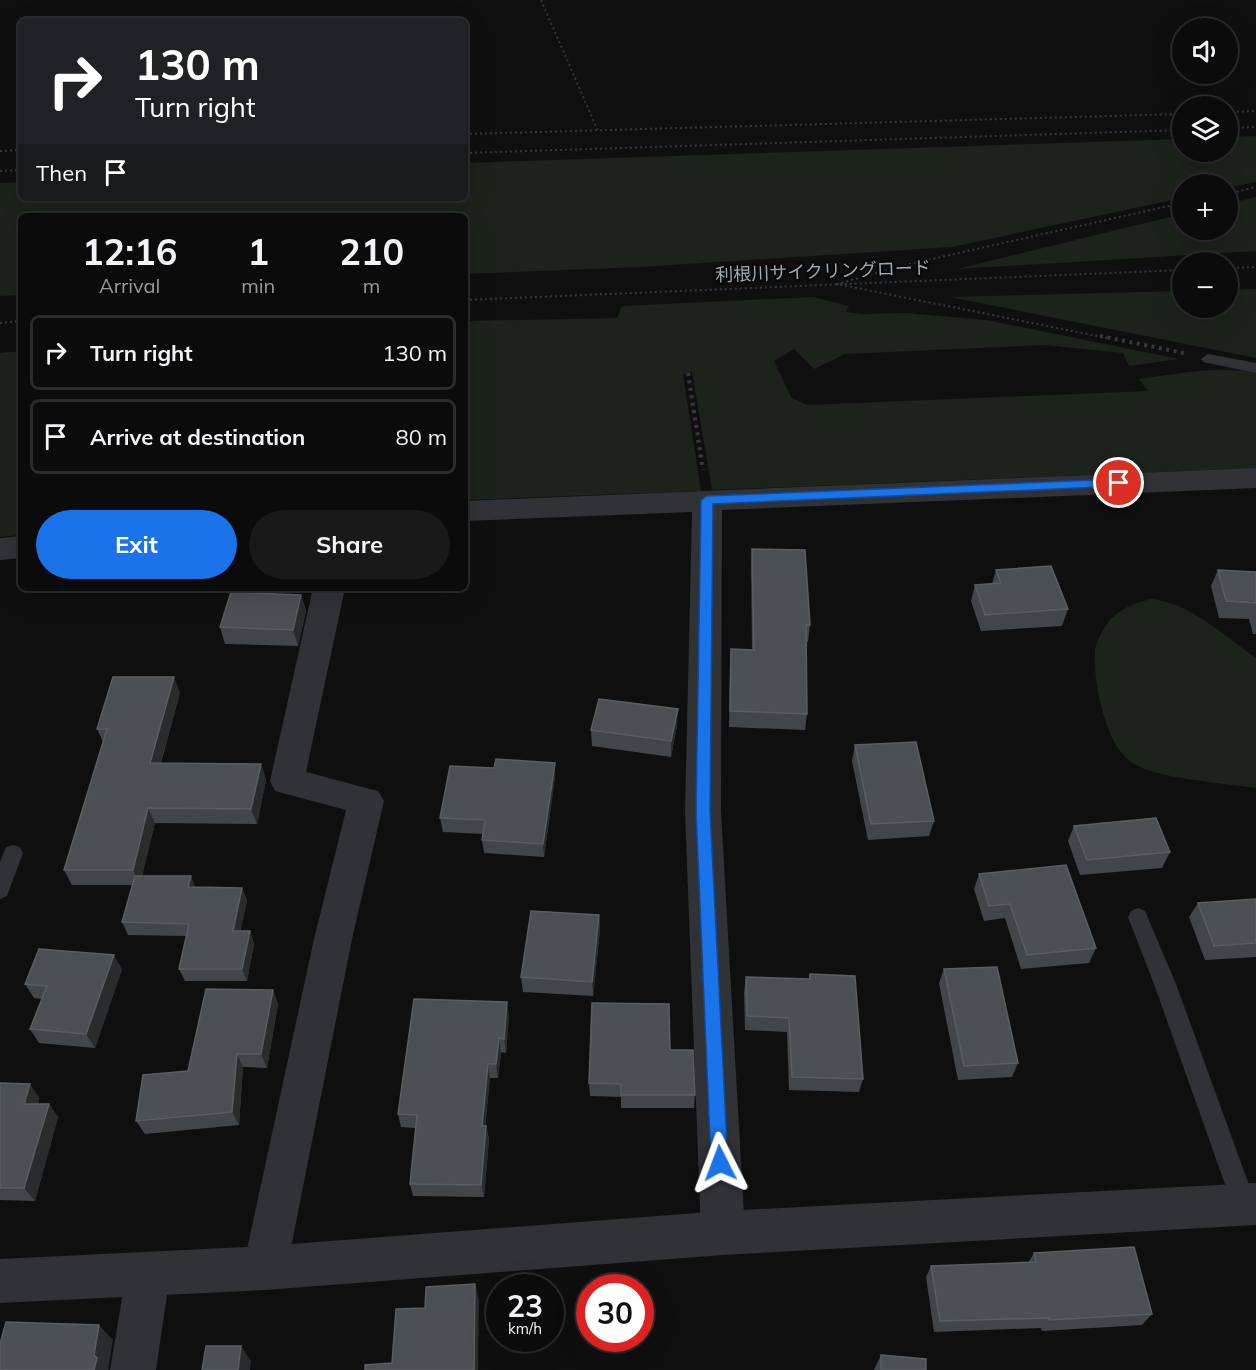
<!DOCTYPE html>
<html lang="en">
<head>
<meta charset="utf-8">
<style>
	body { margin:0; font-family:Mulish,"Noto Sans JP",sans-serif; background:#19191a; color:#f1f3f6; height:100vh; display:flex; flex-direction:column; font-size:22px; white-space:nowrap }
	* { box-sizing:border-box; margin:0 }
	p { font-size:20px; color:#9a9b9d }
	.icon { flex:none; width:33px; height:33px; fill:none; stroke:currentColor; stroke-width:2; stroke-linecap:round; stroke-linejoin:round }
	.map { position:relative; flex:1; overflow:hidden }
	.sheet { position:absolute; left:18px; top:213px; width:450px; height:378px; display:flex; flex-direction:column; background:#0b0b0c; border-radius:9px; box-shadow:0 6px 24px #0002,0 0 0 2px #2b2b2d }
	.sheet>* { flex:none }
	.guide { position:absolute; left:18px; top:18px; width:450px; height:183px; border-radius:9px; box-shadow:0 6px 24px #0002,0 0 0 2px #2b2b2d; background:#202124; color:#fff; overflow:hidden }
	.buttons { position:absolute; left:1172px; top:18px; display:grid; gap:12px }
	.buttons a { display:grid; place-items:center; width:66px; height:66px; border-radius:50%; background:#0b0b0c; box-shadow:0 6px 24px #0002,0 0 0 2px #2b2b2d; font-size:30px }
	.speed { position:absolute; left:486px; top:1274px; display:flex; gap:12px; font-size:30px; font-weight:700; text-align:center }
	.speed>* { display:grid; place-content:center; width:78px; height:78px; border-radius:50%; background:#0b0b0c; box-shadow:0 6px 24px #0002,0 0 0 2px #2b2b2d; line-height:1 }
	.speed small { font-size:15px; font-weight:400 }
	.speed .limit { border:9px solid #d22; background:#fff; color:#111 }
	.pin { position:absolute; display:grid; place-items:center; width:51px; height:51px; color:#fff; margin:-26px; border:3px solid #fff; border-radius:50%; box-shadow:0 2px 6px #0007 }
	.me { position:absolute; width:66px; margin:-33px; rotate:357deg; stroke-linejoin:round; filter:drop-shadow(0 0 4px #0008) }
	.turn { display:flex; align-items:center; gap:21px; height:126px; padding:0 18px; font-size:27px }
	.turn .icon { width:78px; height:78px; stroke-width:2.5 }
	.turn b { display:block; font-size:42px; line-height:51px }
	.then { display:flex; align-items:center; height:57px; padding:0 18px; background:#0003; gap:12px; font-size:22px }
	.eta { display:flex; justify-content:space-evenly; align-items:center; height:102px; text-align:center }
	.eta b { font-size:36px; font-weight:700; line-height:42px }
	.primary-button { display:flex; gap:12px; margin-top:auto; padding:12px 18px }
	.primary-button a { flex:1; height:69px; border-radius:36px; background:#1a73e8; color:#fff; font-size:24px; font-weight:700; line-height:69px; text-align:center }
	.primary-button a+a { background:#19191a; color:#f1f3f6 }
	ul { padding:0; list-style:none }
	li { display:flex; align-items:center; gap:18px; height:75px; margin:0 12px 9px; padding:0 6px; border:3px solid #2b2b2d; border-radius:9px }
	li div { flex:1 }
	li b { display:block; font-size:22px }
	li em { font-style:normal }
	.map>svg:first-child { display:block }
	.green { fill:#1c231b }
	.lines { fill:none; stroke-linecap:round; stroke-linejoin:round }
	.path-far1 { stroke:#35393d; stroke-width:2; stroke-dasharray:2 3; stroke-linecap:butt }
	.path { stroke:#35393d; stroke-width:4; stroke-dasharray:3 4.5; stroke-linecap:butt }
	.service { fill:#303236; fill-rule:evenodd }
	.minor { fill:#303236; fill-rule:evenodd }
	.tertiary { fill:#303236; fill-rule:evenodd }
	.wall { fill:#424549 }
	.shaded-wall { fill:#292b2d }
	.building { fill:#4c5054; stroke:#595e63; stroke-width:1.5 }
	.route { fill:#1a73e8; stroke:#114b97; stroke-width:1.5 }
	.labels { text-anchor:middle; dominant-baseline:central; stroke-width:5; stroke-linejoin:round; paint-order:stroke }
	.far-street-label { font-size:18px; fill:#9eaab3; stroke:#0a0a0b }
</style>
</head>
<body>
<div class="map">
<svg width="1256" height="1370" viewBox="0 0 1256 1370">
	<rect width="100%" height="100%" fill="#0f0f10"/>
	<!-- green -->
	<path class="green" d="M 1256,136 L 1256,182 L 1227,188 L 1227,184 L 1182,184 L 1182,198 L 952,247 L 641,267 L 465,274 L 465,216 L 21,216 L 21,295 L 0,296 L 0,183 L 21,182 L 21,198 L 465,198 L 465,163 L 1182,139 L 1182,152 L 1227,152 L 1227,137 Z
		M 1256,197 L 1256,251 L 957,269 L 1182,214 L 1182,230 L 1227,230 L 1227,204 Z
		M 1256,289 L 1256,358 L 950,297 L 1182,291 L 1182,308 L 1227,308 L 1227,290 Z
		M 813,297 L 849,306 L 846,312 L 861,314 L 906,313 L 986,320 L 1179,359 L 1129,366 L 1123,353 L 1044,345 L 845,354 L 814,369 L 794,349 L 774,361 L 791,397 L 807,405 L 1148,391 L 1139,379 C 1178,374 1217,365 1256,373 L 1256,468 L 712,490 L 692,372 L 683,374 L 701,491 L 465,500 L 465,321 L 617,318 L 622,306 Z
		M 21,351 L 21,535 L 0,537 L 0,353 Z
		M 1151,599 C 1191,603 1224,636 1256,658 L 1256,788 C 1226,783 1154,779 1131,762 C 1105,744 1093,681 1095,652 C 1095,643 1105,625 1111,619 C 1123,607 1135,603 1151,599 Z"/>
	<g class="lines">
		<!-- path-far1 -->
		<path class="path-far1" d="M 541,0 L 598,131
			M 1227,112 L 1256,111
			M 1227,128 L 1256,127
			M 465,134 L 1182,114
			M 0,151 L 21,150
			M 465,153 L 1182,130
			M 0,171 L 21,170
			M 1227,194 L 1256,187
			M 1227,268 L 1256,267
			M 465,300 L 1182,270
			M 0,323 L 21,321
			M 1107,338 L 837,284 L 905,265 L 1182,203"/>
		<!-- path -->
		<path class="path" d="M 1100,336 L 1184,353
			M 688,373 L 703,470"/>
		<!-- service -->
		<path class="service" d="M 1208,354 L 1256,363 L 1256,373 L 1203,362 L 1201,359 Z
			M 13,845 L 20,847 L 23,853 L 7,896 L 0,899 L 0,862 L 6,847 Z
			M 1138,908 L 1145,911 L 1176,984 L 1256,1204 L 1252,1212 L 1244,1216 L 1236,1212 L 1232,1204 L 1154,984 L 1128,917 L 1131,911 Z"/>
		<!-- minor -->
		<path class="minor" d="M 1256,468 L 1256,488 L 722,510 L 721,811 L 745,1233 L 738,1248 L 723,1255 L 708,1248 L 701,1233 L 685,811 L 692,512 L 465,521 L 465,501 Z
			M 21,536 L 21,558 L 0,560 L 0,538 Z
			M 313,588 L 345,588 L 306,772 L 378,791 L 384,801 L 352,939 L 287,1268 L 281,1284 L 265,1290 L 249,1284 L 243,1268 L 314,939 L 346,810 L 275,791 L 270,781 Z
			M 148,1253 L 164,1259 L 170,1275 L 156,1370 L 110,1370 L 126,1275 L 132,1259 Z"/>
		<!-- tertiary -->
		<path class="tertiary" d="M 1256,1183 L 1256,1225 L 723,1255 L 265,1290 L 0,1303 L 0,1259 L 265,1246 L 723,1211 Z"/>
	</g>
	<!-- wall -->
	<path class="wall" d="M 752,549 L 810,625 L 808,642 L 806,642 L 807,714 L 805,730 L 729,727 L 730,665 L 731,649 L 752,650 L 751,565 Z
		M 996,570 L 1068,609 L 1062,626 L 981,631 L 971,601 L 975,585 L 992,584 Z
		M 1218,570 L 1256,572 L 1256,634 L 1253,634 L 1249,619 L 1219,618 L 1211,586 Z
		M 301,595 L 306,611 L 298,646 L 225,644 L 220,627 Z
		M 180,693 L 161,763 L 261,764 L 266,780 L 257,824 L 155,823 L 142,876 L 195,887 L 242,888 L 247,900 L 240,931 L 250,931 L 254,944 L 247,981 L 185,981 L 179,969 L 187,936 L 128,935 L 122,922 L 132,885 L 72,885 L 64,870 L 103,742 L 97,729 Z
		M 677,725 L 671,757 L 592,746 L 591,730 Z
		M 855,745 L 934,821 L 929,836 L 868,840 L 852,761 Z
		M 555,777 L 544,857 L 484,853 L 482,840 L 483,834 L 443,832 L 440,818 Z
		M 1074,826 L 1170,852 L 1162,868 L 1080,875 L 1068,841 Z
		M 979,874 L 1096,948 L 1089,963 L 1021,969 L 1005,918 L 984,921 L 974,889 Z
		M 1256,899 L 1256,957 L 1205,960 L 1189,917 L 1198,903 Z
		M 599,915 L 600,930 L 593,996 L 523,992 L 521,977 Z
		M 122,969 L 95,1048 L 39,1043 L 30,1029 L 42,999 L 34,998 L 25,984 Z
		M 944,969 L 1018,1063 L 1012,1077 L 958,1080 L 939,983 Z
		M 810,974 L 863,1079 L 859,1092 L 789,1090 L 787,1032 L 745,1030 L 744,992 L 746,977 L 809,979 Z
		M 273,990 L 278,1004 L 267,1068 L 243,1067 L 239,1125 L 145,1134 L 136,1121 Z
		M 509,1016 L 506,1053 L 501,1052 L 498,1078 L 490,1078 L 485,1126 L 486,1126 L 489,1139 L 484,1197 L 413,1196 L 410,1184 L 416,1128 L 401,1127 L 398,1114 Z
		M 670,1050 L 695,1095 L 694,1108 L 621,1108 L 621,1097 L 590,1096 L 589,1083 Z
		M 0,1083 L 39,1097 L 38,1104 L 49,1104 L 58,1117 L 35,1201 L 0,1200 Z
		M 1034,1253 L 1152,1314 L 1142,1325 L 1042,1331 L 1041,1328 L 934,1332 L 926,1277 L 931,1266 L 1028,1263 Z
		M 881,1355 L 926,1370 L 874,1370 Z"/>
	<!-- shaded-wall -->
	<path class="shaded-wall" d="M 301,595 L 306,611 L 298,646 L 293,630 Z
		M 174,677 L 180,693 L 156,779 L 150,763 Z
		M 678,709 L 677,725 L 671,757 L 671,741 Z
		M 555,763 L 555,777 L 544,857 L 543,844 Z
		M 261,764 L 266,780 L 257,824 L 251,809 Z
		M 148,808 L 155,823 L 140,885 L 133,870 Z
		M 191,876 L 196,889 L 188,887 Z
		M 242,888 L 247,900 L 238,944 L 233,931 Z
		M 599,915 L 600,930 L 593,996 L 592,982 Z
		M 250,931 L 254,944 L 247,981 L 242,969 Z
		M 114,955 L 122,969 L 95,1048 L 86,1034 Z
		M 273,990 L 278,1004 L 267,1068 L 261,1054 Z
		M 507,1002 L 509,1016 L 506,1053 L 504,1039 Z
		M 499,1038 L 501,1052 L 498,1078 L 496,1064 Z
		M 237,1054 L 243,1067 L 239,1125 L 232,1112 Z
		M 488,1064 L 490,1078 L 484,1139 L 482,1126 Z
		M 30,1084 L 39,1097 L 34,1117 L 24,1104 Z
		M 49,1104 L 58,1117 L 35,1201 L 24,1188 Z
		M 486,1126 L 489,1139 L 484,1197 L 481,1185 Z
		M 475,1284 L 479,1300 L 478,1370 L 474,1370 Z
		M 99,1325 L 113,1340 L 108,1369 L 109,1370 L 94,1370 L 94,1355 Z
		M 241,1346 L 251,1361 L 250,1370 L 238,1370 Z"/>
	<!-- building -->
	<path class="building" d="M 752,549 L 805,550 L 810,625 L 806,625 L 807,714 L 730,711 L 731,649 L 754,650 Z
		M 1051,566 L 1068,609 L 985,615 L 975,585 L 1001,583 L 996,570 Z
		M 1218,570 L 1256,572 L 1256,603 L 1226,601 Z
		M 231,592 L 301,595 L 293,630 L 220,627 Z
		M 113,677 L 174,677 L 150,763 L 261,764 L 251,809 L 148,808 L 133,870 L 64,870 L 107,729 L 97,729 Z
		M 599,699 L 678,709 L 671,741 L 591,730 Z
		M 916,742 L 934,821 L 871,824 L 855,745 Z
		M 496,759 L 555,763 L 543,844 L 482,840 L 485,820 L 440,818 L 450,766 L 494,768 Z
		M 1156,818 L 1170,852 L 1087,860 L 1074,826 Z
		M 1066,865 L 1096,948 L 1027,955 L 1010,904 L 989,906 L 979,874 Z
		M 135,876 L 191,876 L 188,887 L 242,888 L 233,931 L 250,931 L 242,969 L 179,969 L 189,924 L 122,922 Z
		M 1256,899 L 1256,943 L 1214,946 L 1198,903 Z
		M 531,911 L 599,915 L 592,982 L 521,977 Z
		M 39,949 L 114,955 L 86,1034 L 30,1029 L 47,986 L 25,984 Z
		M 997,967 L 1018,1063 L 964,1066 L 944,969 Z
		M 810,974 L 855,976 L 863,1079 L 792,1077 L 789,1018 L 747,1016 L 746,977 L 810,979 Z
		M 206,989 L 273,990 L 261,1054 L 237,1054 L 232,1112 L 136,1121 L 143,1075 L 188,1071 Z
		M 414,999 L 507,1002 L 504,1039 L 499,1038 L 496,1064 L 488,1064 L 482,1126 L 486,1126 L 481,1185 L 410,1184 L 417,1115 L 398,1114 Z
		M 592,1003 L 669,1004 L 670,1050 L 693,1050 L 695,1095 L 621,1095 L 621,1084 L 589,1083 Z
		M 0,1083 L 30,1084 L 24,1104 L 49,1104 L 24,1188 L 0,1188 Z
		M 1134,1247 L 1152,1314 L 1049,1320 L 1049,1318 L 940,1321 L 931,1266 L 1036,1262 L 1034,1253 Z
		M 475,1284 L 474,1370 L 365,1370 L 365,1365 L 392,1363 L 396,1309 L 425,1308 L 426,1287 Z
		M 6,1322 L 99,1325 L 94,1355 L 97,1358 L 94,1370 L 0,1370 L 0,1344 Z
		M 206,1346 L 241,1346 L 238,1370 L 202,1370 Z
		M 881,1355 L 926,1359 L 926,1370 L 881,1370 Z"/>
	<!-- route -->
	<path class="route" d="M 1119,479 L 1125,483 L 1123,486 L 713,504 L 710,811 L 728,1163 L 726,1169 L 720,1171 L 714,1169 L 711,1163 L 696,811 L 701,500 L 707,496 Z"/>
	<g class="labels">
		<!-- far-street labels -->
		<g class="far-street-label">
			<text transform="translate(823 271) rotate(-2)">利根川サイクリングロード</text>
		</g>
	</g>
</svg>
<div class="buttons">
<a><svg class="icon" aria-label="sound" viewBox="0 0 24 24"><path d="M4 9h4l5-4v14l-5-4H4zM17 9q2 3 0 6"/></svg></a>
<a><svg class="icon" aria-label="layers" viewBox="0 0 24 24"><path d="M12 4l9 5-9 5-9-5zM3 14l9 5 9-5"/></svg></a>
<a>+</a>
<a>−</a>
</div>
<div class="speed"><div>23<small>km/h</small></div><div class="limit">30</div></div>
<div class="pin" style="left:1119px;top:483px;background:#d93025"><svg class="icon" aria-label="arrive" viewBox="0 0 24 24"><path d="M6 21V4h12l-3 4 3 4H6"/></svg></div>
<svg class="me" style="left:720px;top:1163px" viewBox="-20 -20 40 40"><path d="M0-17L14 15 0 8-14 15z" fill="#1a73e8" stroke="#fff" stroke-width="4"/></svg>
<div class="guide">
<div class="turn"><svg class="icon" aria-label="right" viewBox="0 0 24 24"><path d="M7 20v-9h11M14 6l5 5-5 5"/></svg><div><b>130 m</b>Turn right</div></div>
<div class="then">Then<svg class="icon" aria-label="arrive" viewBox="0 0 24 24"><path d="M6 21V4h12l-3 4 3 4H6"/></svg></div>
</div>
<section class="sheet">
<div class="eta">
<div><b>12:16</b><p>Arrival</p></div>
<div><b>1</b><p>min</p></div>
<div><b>210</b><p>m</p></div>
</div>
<ul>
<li><svg class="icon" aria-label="right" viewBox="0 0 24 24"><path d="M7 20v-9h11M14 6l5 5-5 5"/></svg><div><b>Turn right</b></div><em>130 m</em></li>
<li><svg class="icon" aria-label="arrive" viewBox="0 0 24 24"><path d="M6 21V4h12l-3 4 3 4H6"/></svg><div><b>Arrive at destination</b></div><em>80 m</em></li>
</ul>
<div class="primary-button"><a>Exit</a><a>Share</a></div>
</section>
</div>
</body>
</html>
